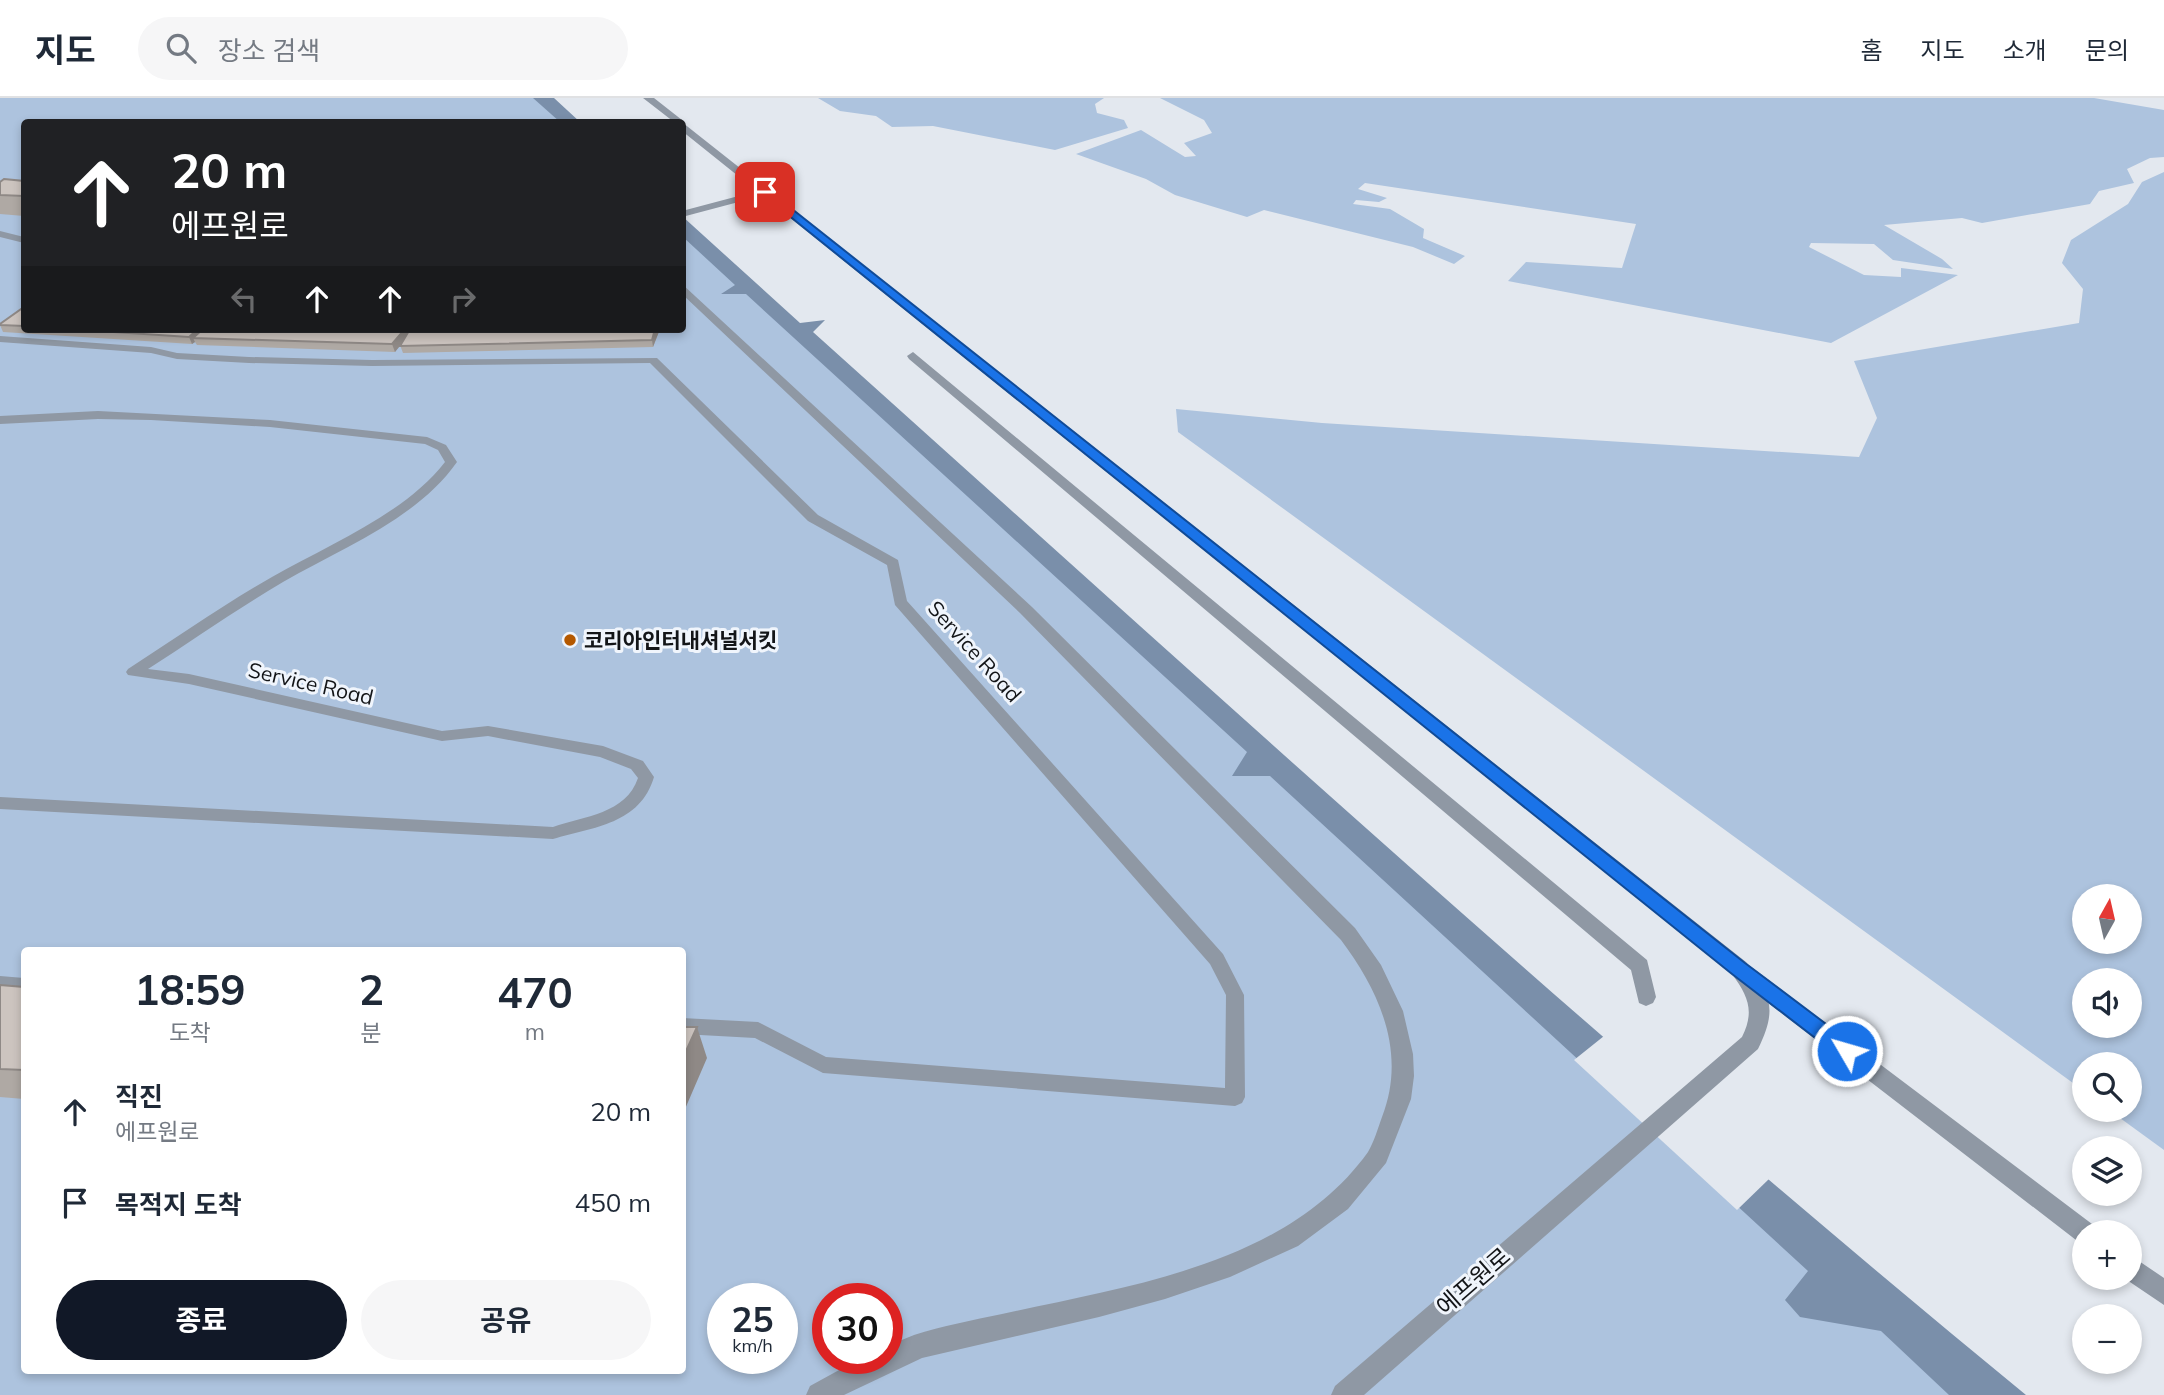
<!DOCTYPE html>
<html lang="ko">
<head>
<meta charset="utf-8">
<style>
	body { margin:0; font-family:Mulish,"Noto Sans KR",sans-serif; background:#f6f6f7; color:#1f2937; height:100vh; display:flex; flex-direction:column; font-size:26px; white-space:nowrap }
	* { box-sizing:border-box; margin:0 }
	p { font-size:23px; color:#747a83 }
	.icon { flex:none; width:38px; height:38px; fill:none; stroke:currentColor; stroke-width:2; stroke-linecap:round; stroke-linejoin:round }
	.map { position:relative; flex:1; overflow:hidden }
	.drawer { position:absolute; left:21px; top:849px; width:665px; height:427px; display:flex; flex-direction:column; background:#fff; border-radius:7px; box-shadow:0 4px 10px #0003 }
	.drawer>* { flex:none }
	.guide { position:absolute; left:21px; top:21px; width:665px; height:214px; border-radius:7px; box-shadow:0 4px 10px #0003; background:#202124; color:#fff; overflow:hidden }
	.needle { width:46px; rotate:8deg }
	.tools { position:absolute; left:2072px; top:786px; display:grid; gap:14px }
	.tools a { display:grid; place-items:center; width:70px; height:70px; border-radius:50%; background:#fff; box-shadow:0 4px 10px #0003; font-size:35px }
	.speed { position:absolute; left:707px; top:1185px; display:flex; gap:14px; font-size:35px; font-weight:700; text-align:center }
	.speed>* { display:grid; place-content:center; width:91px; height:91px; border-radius:50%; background:#fff; box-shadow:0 4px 10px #0003; line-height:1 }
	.speed small { font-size:18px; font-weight:400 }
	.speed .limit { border:10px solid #d22; background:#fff; color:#111 }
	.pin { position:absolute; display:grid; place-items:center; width:60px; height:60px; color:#fff; margin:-30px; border-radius:14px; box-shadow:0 4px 10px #0006 }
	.me { position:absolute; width:77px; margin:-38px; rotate:308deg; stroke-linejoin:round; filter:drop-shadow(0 0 5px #0008) }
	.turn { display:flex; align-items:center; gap:24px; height:147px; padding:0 35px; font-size:32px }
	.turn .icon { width:91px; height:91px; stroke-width:2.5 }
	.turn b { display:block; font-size:49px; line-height:60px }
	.lanes { display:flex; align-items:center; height:66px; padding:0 35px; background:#0003; justify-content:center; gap:35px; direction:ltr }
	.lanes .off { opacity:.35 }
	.eta { display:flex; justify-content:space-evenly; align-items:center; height:119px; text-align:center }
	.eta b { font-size:42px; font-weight:700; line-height:49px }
	.action { display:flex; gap:14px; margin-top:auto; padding:14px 35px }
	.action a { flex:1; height:80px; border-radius:42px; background:#111827; color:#fff; font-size:28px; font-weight:700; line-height:80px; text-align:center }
	.action a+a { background:#f6f6f7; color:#1f2937 }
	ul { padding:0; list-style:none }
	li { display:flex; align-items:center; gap:21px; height:91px; padding:0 35px }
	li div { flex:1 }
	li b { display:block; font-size:26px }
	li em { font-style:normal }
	header { display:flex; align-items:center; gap:42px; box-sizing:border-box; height:98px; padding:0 35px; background:#fff; border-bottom:2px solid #e0e1e3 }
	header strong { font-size:33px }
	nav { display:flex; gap:38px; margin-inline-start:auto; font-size:24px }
	.search { width:490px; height:63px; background:#f6f6f7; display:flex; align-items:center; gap:18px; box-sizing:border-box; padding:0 24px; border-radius:38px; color:#747a83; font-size:26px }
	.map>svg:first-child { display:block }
	.green { fill:#adc3de; fill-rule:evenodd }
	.water { fill:#7a8faa }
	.pier { fill:#e3e8ef }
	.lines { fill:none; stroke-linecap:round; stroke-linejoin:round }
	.service { fill:#8f98a4; fill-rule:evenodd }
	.pedestrian { fill:#8f98a4; fill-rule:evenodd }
	.minor { fill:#8f98a4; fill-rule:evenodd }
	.tertiary { fill:#8f98a4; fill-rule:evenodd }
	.wall { fill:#afa9a4 }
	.shaded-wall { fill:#8f8986 }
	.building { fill:#ccc4bf; stroke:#8f8986; stroke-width:2 }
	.route { fill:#1a73e8; stroke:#114b97; stroke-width:2 }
	.poi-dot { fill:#b45800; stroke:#f0f5fc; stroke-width:2.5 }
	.labels { text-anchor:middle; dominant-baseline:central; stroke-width:6; stroke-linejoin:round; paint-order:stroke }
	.poi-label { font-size:21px; font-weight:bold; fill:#131518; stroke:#f0f5fc; text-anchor:start }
	.street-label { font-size:21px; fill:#131518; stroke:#f0f5fc }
	.near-street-label { font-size:24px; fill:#131518; stroke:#f0f5fc }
</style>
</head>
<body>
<header>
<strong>지도</strong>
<div class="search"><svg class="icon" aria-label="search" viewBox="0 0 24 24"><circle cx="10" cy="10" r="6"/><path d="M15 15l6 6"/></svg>장소 검색</div>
<nav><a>홈</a><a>지도</a><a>소개</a><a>문의</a></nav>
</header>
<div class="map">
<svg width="2164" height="1297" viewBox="0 0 2164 1297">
	<rect width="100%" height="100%" fill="#e3e8ef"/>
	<!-- green -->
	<path class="green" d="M 0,0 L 542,0 L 569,24 L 24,24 L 24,231 L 682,231 L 683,127 L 1973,1297 L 0,1297 ZM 24,852 L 682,852 L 682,1272 L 24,1272 ZM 723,1200 L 782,1200 L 782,1260 L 723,1260 ZM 828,1200 L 887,1200 L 887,1260 L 828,1260 Z
		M 818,0 L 1104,0 L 1095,6 L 1097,15 L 1124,22 L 1128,30 L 1055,52 L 933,28 L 892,29 L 876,18 L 840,13 Z
		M 1160,0 L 2094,0 L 2164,12 L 2164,59 L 2150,60 L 2127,71 L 2134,85 L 2099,93 L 2090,106 L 1982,125 L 1962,120 L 1884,127 L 1942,161 L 1953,171 L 1893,162 L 1874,146 L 1811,145 L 1809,149 L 1864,177 L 1901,179 L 1901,170 L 1958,177 L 1831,245 L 1508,183 L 1526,164 L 1622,170 L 1636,126 L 1365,85 L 1358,91 L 1387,100 L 1379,104 L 1356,102 L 1353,106 L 1390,111 L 1424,131 L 1423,140 L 1465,158 L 1454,166 L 1413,149 L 1264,112 L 1247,119 L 1175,97 L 1146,81 L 1076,56 L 1141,32 L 1185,59 L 1196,58 L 1184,45 L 1212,35 L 1204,22 Z
		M 2164,74 L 2164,1052 L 2109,1012 L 2130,1012 L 2130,966 L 2084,966 L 2084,993 L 1178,334 L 1176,311 L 1322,325 L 1859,359 L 1877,320 L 1854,263 L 2079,225 L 2083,191 L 2062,165 L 2071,142 L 2128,106 L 2142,84 ZM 2084,798 L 2130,798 L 2130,844 L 2084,844 ZM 2130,882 L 2130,928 L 2084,928 L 2084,882 Z"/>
	<!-- water -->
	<path class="water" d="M 533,0 L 554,0 L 580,24 L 560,24 Z
		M 682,118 L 800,225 L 825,222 L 813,234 C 1213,593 1610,956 2026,1297 L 1949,1297 L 1881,1233 L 1800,1219 L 1785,1202 L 1808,1173 L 1270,678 L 1232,678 L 1247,654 L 746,196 L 721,196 L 735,187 L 683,139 Z"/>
	<!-- pier -->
	<path class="pier" d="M 1604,938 L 1770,1080 L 1737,1112 L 1574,962 Z"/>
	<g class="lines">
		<!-- service -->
		<path class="service" d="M 0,238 L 151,249 L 177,255 L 249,259 L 372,262 L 657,260 L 818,417 L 898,462 L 907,503 L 1223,856 L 1244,897 L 1245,999 L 1242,1005 L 1235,1008 L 823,975 L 755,940 L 682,936 L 682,920 L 758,924 L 826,959 L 1225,990 L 1226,897 L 1210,866 L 895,507 L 887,467 L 808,423 L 650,265 L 372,268 L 249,265 L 177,261 L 151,255 L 0,244 Z
			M 98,313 L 270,322 L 427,339 L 446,347 L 457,364 C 417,421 342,450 283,484 C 237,511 193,542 148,571 L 189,576 L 442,633 L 488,628 L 603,648 L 643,663 L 654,679 C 640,726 594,729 553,741 L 0,711 L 0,699 L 553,729 C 584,718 626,716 638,680 L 631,671 L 600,659 L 488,638 L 442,643 L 189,586 L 128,577 L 126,574 L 128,571 C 176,540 223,507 272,479 C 328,447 405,416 445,364 L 438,352 L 425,346 L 270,329 L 151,322 L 98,321 L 0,326 L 0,318 Z
			M 0,878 L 24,880 L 24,894 L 0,894 Z"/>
		<!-- pedestrian -->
		<path class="pedestrian" d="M 913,254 L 1647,862 L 1656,899 L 1653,905 L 1646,908 L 1639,905 L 1631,872 L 909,261 L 907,258 Z"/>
		<!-- minor -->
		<path class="minor" d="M 765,91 L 770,94 L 769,96 L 682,119 L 682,113 Z
			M 0,133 L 24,139 L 24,145 L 0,139 Z
			M 682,186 L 1032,509 L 1355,830 L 1381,867 L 1403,913 L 1413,956 L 1414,978 L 1411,1001 L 1386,1065 L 1348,1111 L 1298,1148 L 1230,1179 L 1165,1201 L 1099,1219 L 922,1260 L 844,1297 L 806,1297 L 810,1288 L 861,1260 L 887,1260 L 887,1248 L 914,1237 C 942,1228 973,1222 1002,1216 C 1128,1188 1287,1167 1368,1054 C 1374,1044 1378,1030 1382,1019 C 1407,955 1380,894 1341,842 L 1020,515 L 682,196 Z
			M 1744,867 L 1751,869 L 2092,1126 L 2096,1134 L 2084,1134 L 2084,1145 L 2076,1142 L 1737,881 L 1734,875 L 1737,869 Z
			M 2130,1157 L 2164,1180 L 2164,1207 L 2124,1180 L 2130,1180 Z"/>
		<!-- tertiary -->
		<path class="tertiary" d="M 643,0 L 654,0 L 682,22 L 683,25 L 1746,864 C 1772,898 1777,912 1758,951 L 1364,1297 L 1331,1297 L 1335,1288 L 1742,939 C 1755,913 1748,898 1732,876 L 682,33 L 682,24 L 674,24 Z"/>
	</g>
	<!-- wall -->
	<path class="wall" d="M 24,83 L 24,118 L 0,116 L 0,84 Z
		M 24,209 L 24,231 L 660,231 L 653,249 L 403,255 L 400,247 L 395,254 L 197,247 L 195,244 L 192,246 L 3,234 L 0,227 Z
		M 0,887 L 24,889 L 24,1001 L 0,999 Z"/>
	<!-- shaded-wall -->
	<path class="shaded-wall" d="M 198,231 L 210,231 L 193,240 L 195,244 L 192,246 L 189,239 Z
		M 405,231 L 414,231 L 395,254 L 392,246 Z
		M 655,231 L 660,231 L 653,249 L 652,242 Z
		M 697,929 L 707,960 L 682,1018 L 682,962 Z"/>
	<!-- building -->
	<path class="building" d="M 4,81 L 24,83 L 24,98 L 0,97 L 0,84 Z
		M 24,209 L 24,228 L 0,227 L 0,226 Z
		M 68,231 L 198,231 L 189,239 Z
		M 203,231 L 405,231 L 392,246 L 193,240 Z
		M 410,231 L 655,231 L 652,242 L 400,248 Z
		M 0,887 L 24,889 L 24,972 L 0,971 Z
		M 682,929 L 697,929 L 682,962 Z"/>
	<!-- route -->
	<path class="route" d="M 762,92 L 768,92 L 1745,865 L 1854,947 L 1856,953 L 1854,959 L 1840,959 L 1732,876 L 762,96 Z"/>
	<!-- markers -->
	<circle class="poi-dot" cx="570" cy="542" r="7"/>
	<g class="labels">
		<!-- poi labels -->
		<g class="poi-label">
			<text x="584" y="542">코리아인터내셔널서킷</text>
		</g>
		<!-- street labels -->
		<g class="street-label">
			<text transform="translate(975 553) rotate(48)">Service Road</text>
			<text transform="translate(311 585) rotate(13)">Service Road</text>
		</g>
		<!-- near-street labels -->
		<g class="near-street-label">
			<text transform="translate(1473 1183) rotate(-41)">에프원로</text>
		</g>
	</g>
</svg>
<div class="tools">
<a><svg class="needle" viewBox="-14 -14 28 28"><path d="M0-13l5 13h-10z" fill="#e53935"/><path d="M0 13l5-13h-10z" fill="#747a83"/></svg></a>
<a><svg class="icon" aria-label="sound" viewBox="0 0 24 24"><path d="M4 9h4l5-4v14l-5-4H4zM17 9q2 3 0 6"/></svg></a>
<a><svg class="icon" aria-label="search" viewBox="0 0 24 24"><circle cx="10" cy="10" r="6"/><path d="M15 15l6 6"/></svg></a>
<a><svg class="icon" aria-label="layers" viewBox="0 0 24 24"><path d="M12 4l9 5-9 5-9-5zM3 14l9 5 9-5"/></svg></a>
<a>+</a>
<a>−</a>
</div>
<div class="speed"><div>25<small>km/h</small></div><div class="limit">30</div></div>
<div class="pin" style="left:765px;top:94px;background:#d93025"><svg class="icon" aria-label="arrive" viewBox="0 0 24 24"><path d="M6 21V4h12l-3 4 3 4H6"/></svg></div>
<svg class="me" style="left:1847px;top:953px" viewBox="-20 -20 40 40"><circle r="17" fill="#1a73e8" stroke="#fff" stroke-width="3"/><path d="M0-11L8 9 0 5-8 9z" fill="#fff"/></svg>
<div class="guide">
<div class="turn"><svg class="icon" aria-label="ahead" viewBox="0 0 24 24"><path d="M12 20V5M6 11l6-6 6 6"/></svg><div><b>20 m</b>에프원로</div></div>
<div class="lanes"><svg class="icon off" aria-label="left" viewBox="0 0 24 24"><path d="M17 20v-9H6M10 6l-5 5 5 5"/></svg><svg class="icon" aria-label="ahead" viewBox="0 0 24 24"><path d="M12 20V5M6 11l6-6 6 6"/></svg><svg class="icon" aria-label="ahead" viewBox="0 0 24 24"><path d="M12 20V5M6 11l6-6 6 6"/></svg><svg class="icon off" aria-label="right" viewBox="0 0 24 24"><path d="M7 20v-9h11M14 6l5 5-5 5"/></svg></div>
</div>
<section class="drawer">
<div class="eta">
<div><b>18:59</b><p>도착</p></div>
<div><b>2</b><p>분</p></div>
<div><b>470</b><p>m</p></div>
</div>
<ul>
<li><svg class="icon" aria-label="ahead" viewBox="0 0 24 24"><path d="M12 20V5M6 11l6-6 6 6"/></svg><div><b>직진</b><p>에프원로</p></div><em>20 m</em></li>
<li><svg class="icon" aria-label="arrive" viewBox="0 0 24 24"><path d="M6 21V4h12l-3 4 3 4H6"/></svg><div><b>목적지 도착</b></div><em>450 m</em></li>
</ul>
<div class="action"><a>종료</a><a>공유</a></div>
</section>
</div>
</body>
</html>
